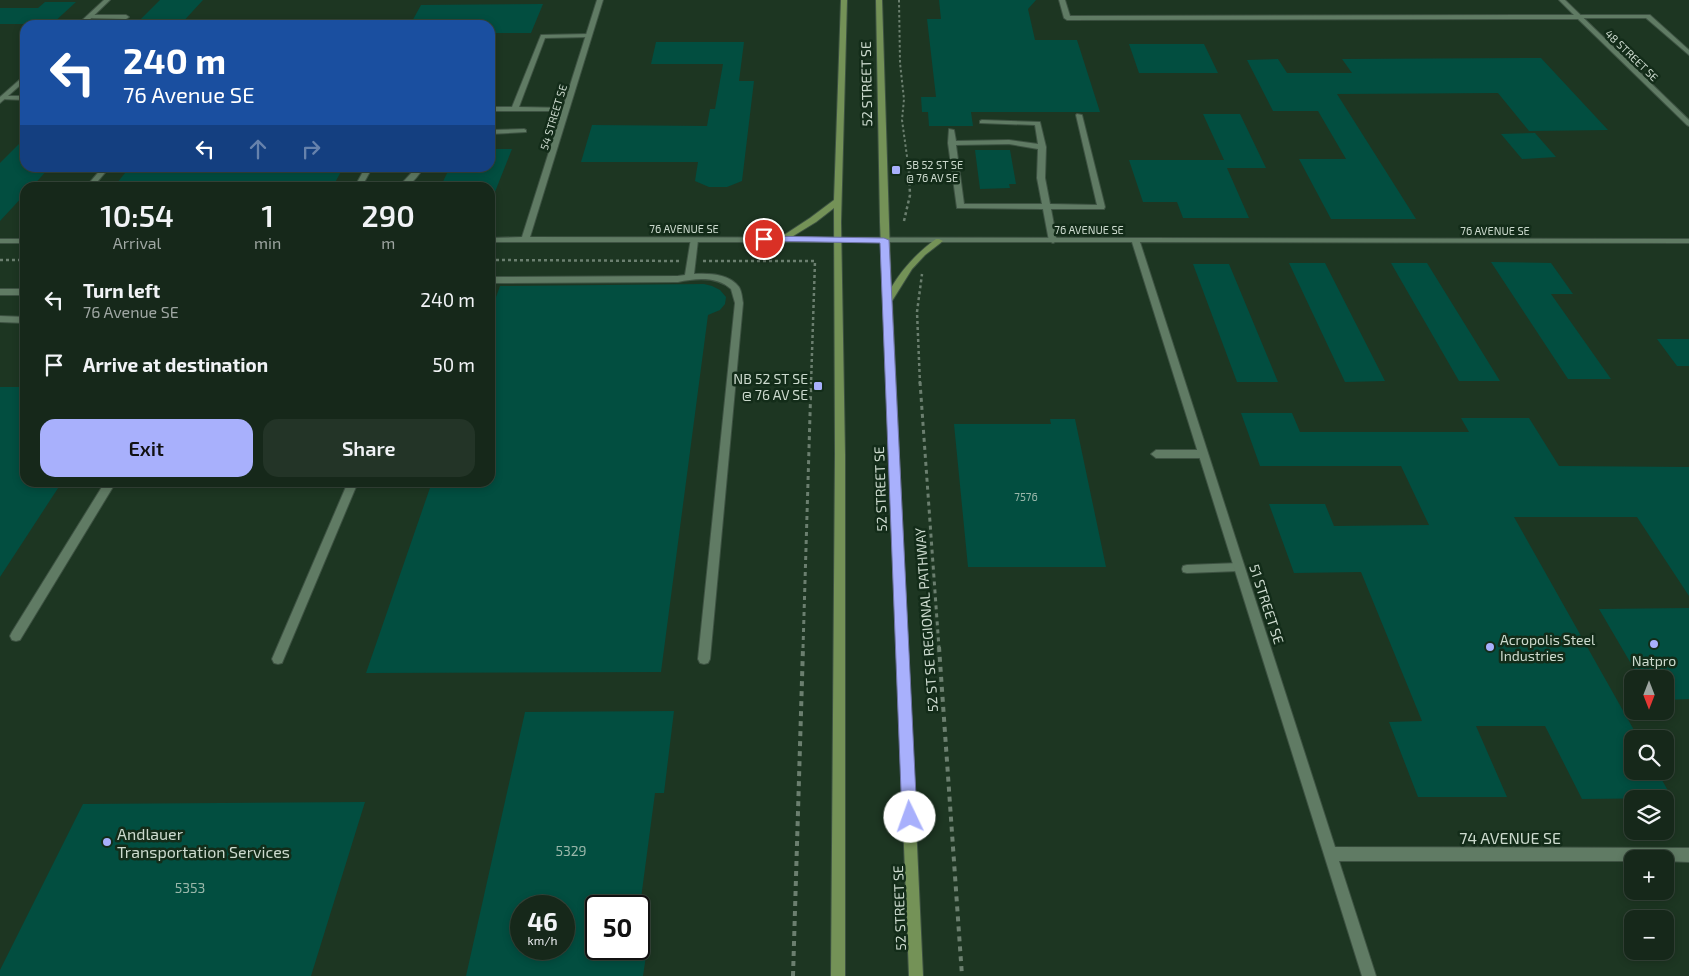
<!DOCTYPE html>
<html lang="en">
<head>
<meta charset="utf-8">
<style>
	body { margin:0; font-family:"Exo 2",sans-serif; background:#233427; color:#f1f3f6; height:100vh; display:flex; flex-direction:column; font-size:19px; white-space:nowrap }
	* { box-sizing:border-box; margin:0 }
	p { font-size:16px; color:#9ea6a2 }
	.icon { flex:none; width:28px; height:28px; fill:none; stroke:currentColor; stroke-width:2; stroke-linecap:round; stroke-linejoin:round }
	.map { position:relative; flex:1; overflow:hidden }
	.panel { position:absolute; left:20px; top:182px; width:475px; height:305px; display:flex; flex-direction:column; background:#16281a; border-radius:15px; box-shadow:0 2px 8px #0003,0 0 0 1px #354439 }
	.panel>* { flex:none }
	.guide { position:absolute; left:20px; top:20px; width:475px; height:152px; border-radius:15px; box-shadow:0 2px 8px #0003,0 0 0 1px #354439; background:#1a4fa0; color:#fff; overflow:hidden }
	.needle { width:32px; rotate:180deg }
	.tools { position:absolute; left:1624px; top:670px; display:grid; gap:10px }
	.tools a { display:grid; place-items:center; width:50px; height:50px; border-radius:10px; background:#16281a; box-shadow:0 2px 8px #0003,0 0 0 1px #354439; font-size:25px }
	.speed { position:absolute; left:510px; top:895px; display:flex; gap:10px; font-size:25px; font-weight:700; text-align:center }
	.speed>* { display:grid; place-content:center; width:65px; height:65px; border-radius:50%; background:#16281a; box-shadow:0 2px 8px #0003,0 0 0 1px #354439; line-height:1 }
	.speed small { font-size:12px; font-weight:400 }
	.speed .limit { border:2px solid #111; border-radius:8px; background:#fff; color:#111 }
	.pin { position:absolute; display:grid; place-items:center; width:42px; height:42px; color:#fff; margin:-21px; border:2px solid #fff; border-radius:50%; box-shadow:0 1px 5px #0007 }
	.me { position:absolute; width:55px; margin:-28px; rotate:357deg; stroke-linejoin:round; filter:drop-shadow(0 0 4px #0008) }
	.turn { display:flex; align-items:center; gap:18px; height:105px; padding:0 20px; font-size:22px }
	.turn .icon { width:65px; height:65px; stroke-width:2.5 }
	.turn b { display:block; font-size:35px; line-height:42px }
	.lanes { display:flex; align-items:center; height:48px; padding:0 20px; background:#0003; justify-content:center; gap:25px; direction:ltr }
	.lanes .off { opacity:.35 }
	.eta { display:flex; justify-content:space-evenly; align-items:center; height:85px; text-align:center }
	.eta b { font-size:30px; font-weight:600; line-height:35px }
	.cta { display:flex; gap:10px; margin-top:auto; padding:10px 20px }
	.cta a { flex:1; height:58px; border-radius:15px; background:#a8b0fc; color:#111; font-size:20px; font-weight:600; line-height:58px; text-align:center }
	.cta a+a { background:#233427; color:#f1f3f6 }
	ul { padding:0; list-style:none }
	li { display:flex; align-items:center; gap:15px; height:65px; padding:0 20px }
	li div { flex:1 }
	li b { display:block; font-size:19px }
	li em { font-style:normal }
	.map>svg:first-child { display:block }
	.building { fill:#024e40; fill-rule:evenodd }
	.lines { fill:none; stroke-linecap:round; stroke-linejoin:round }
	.service-casing { stroke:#3d5242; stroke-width:2 }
	.minor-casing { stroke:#3d5242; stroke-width:2 }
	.secondary-casing { stroke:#3d5242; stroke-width:2 }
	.path-far3 { stroke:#6b7f6f; stroke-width:2; stroke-dasharray:2.5 2.5; stroke-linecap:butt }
	.path-far2 { stroke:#6b7f6f; stroke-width:2.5; stroke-dasharray:3 3; stroke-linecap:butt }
	.path-far1 { stroke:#6b7f6f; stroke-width:3; stroke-dasharray:4 4; stroke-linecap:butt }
	.path { stroke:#6b7f6f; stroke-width:4; stroke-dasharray:5 5; stroke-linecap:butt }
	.service { fill:#607b64; fill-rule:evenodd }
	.minor { fill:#607b64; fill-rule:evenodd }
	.secondary { fill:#749257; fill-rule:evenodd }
	.route { fill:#a8b0fc; stroke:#6d72a4 }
	.poi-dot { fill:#a8b0fc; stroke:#132c19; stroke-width:2 }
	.labels { text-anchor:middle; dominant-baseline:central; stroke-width:5; stroke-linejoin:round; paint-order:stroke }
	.far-street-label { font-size:11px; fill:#ccdace; stroke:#132c19 }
	.far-poi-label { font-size:11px; fill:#ccdace; stroke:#132c19; text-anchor:start }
	.number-label { font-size:11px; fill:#9ab7aa }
	.street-label { font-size:14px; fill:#ccdace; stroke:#132c19 }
	.poi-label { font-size:14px; fill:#ccdace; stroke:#132c19; text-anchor:end }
	.near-number-label { font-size:14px; fill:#9ab7aa }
	.near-poi-label { font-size:16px; fill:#ccdace; stroke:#132c19; text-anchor:start }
	.near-street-label { font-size:16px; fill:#ccdace; stroke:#132c19 }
</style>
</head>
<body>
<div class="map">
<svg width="1689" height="976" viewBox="0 0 1689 976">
	<rect width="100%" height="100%" fill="#1d3622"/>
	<!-- building -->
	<path class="building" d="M 160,0 L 203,0 L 180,25 L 135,25 Z
		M 939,0 L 1036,0 L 1028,9 L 1035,40 L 1077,40 L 1100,112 L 971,112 L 973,126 L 929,126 L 928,112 L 922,112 L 921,97 L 936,97 L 927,19 L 941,19 Z
		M 45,2 L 76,2 L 52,24 L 0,24 L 0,8 L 38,8 Z
		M 543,4 L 531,33 L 490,33 L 490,25 L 410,25 L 421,5 Z
		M 656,42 L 744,42 L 739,81 L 754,81 L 742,181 L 727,187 L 709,187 L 695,181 L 698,162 L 581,162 L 592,125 L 707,126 L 710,109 L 715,109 L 723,64 L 651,64 Z
		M 1129,44 L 1204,44 L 1218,73 L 1139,73 Z
		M 1541,58 L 1608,130 L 1529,131 L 1498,93 L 1337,94 L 1416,219 L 1331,219 L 1299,159 L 1346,159 L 1318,111 L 1273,111 L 1247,60 L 1278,59 L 1287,73 L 1352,73 L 1342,59 Z
		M 1203,114 L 1240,114 L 1266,168 L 1227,168 L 1249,218 L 1183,218 L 1177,202 L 1143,202 L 1129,160 L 1224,160 Z
		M 1535,133 L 1556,157 L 1522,159 L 1501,134 Z
		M 25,138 L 25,168 L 49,168 L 31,188 L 25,188 L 25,194 L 0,221 L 0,163 Z
		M 490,149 L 512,149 L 491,202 L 490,188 L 440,188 L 449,169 L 490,168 Z
		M 975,150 L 1010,150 L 1016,184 L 1009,184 L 1010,188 L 980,189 Z
		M 129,168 L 343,168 L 332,188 L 113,188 Z
		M 1491,262 L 1551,263 L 1573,294 L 1551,294 L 1611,379 L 1568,379 Z
		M 1289,263 L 1325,263 L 1385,381 L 1345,382 Z
		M 1391,263 L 1427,263 L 1500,381 L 1459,381 Z
		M 1193,264 L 1229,264 L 1278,382 L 1237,382 Z
		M 704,284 L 712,286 L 720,290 L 726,297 L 725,304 L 720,310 L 708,315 L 661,672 L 366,673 L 432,482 L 490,482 L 490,314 L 500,286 Z
		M 1657,339 L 1689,339 L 1689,366 L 1677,366 Z
		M 0,387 L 25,387 L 25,482 L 62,482 L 0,577 Z
		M 1241,413 L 1292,413 L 1300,432 L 1469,432 L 1461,418 L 1529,418 L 1559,466 L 1689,467 L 1689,596 L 1637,517 L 1514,517 L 1639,739 L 1632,739 L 1632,771 L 1657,771 L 1672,798 L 1582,799 L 1545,726 L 1476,726 L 1507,797 L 1418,797 L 1389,722 L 1422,721 L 1361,572 L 1294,573 L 1269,504 L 1325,504 L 1334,526 L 1429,525 L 1401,466 L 1260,466 Z
		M 1050,419 L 1075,419 L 1106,567 L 968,567 L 954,424 L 1051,424 Z
		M 1689,608 L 1689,699 L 1665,700 L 1665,679 L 1640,679 L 1599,609 Z
		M 674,711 L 664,793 L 655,793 L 640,906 L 596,906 L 596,949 L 647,949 L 643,976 L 466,976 L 525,712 ZM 521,906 L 564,906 L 564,949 L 521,949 Z
		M 365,802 L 311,976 L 0,976 L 0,970 L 83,804 Z"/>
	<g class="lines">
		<defs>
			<path id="service" d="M 89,15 L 126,15 L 129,17 L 126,19 L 87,18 L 86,17 Z
				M 1579,15 L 1650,15 L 1689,50 L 1689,55 L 1646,18 L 1577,18 L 1576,17 Z
				M 328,20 L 392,21 L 395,23 L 392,25 L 317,25 Z
				M 588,34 L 591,36 L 590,37 L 545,38 L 519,107 L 566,108 L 568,109 L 568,111 L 490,111 L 490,107 L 512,107 L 541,35 Z
				M 3,96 L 25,96 L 25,100 L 1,99 L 0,97 Z
				M 1077,114 L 1082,115 L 1105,207 L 1104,209 L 1051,209 L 1057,241 L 1053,243 L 1049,241 L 1043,209 L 957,208 L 948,143 L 949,129 L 954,130 L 956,141 L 1009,140 L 1038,144 L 1035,125 L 980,123 L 980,121 L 982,120 L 1040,122 L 1046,147 L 1045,178 L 1050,204 L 1097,205 L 1076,115 ZM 1009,144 L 1038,149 L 1037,178 L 1042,204 L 964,204 L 956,145 Z
				M 524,129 L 526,130 L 526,132 L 490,134 L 490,130 Z
				M 102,168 L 109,168 L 92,188 L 85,188 Z
				M 365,168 L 372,168 L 361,188 L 354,188 Z
				M 416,168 L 424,168 C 414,180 411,188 396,188 L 403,182 Z
				M 691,238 L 694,238 L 698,240 L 694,274 C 708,273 730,274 739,287 C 742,292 742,298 743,303 L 710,659 L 708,663 L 704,664 L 700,663 L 698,659 L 735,303 L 731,289 C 717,276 696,278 678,282 L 490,283 L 490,277 L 678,276 L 685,275 Z
				M 0,289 L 25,289 L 25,295 L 0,295 Z
				M 0,316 L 25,317 L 25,323 L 0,322 Z
				M 1156,450 L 1203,450 L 1208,454 L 1203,458 L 1156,458 L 1151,454 Z
				M 105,482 L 116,482 L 20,640 L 16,641 L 12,640 L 10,636 L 12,632 Z
				M 348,482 L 358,482 L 282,663 L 278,664 L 274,663 L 272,659 Z
				M 1239,563 L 1243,564 L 1244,567 L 1243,570 L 1239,571 L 1187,573 L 1183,572 L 1182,569 L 1183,566 L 1187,565 Z"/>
			<path id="minor" d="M 104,0 L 110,0 L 84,25 L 77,25 Z
				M 597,0 L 603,0 L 530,237 L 1689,239 L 1689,243 L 1140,242 L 1335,847 L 1689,848 L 1689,862 L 1665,861 L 1665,859 L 1632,859 L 1632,861 L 1339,861 L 1376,976 L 1362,976 L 1132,242 L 490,242 L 490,238 L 522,237 Z
				M 1059,0 L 1065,0 L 1070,16 L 1574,15 L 1559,0 L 1565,0 L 1689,120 L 1689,126 L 1687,125 L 1578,19 L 1067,20 L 1064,18 Z
				M 25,75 L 25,81 L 0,103 L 0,97 Z
				M 0,239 L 25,239 L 25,243 L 0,243 Z"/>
			<path id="secondary" d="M 841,0 L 847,0 L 841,222 L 845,454 L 845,976 L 831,976 L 835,454 L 834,208 L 816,222 L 785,241 L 779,241 L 778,239 L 810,218 L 834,200 Z
				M 876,0 L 882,0 L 891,288 C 903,268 917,253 936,239 L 939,239 L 943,241 L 925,255 L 912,269 L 892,301 L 923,976 L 909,976 L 880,222 Z"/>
		</defs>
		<!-- service casing -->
		<use href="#service" class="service-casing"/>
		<!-- minor casing -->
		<use href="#minor" class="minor-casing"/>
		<!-- secondary casing -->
		<use href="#secondary" class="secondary-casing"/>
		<!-- path-far3 -->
		<path class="path-far3" d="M 899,0 L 900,63 L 904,99 L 902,120 L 909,171"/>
		<!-- path-far2 -->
		<path class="path-far2" d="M 904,221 L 910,195 L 909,170
			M 0,260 L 25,260
			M 490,260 L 679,261
			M 703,261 L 815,261 L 811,384
			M 920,384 L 917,312 L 922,274"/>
		<!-- path-far1 -->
		<path class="path-far1" d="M 920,382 L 939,648
			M 803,648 L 811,382"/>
		<!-- path -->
		<path class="path" d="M 939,647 L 962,976
			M 793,976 L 803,647"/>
		<!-- service -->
		<use href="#service" class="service"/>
		<!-- minor -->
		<use href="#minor" class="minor"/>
		<!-- secondary -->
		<use href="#secondary" class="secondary"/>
	</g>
	<!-- route -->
	<path class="route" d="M 764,236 L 884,238 L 889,240 L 917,817 L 915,822 L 910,824 L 904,822 L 902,817 L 880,243 L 761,241 L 760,239 Z"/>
	<!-- markers -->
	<g class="poi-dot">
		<rect x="891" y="165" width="10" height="10" rx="2.5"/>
		<rect x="813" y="381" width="10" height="10" rx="2.5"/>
		<circle cx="1654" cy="644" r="5"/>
		<circle cx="1490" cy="647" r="5"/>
		<circle cx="107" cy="842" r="5"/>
	</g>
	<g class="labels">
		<!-- far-street labels -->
		<g class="far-street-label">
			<text transform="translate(1632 55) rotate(44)">48 STREET SE</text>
			<text transform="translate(553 117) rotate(-73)">54 STREET SE</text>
			<text x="684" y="228">76 AVENUE SE</text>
			<text x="1089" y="229">76 AVENUE SE</text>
			<text x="1495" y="230">76 AVENUE SE</text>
		</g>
		<!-- far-poi labels -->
		<g class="far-poi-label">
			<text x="906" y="164">SB 52 ST SE<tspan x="906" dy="13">@ 76 AV SE</tspan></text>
		</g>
		<!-- number labels -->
		<g class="number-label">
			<text x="1026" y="496">7576</text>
		</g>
		<!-- street labels -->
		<g class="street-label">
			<text transform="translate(866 84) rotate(-91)">52 STREET SE</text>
			<text transform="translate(880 489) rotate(-92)">52 STREET SE</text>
			<text transform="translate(1267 604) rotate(72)">51 STREET SE</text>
			<text transform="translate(926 620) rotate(-94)">52 ST SE REGIONAL PATHWAY</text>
			<text transform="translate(899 908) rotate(-92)">52 STREET SE</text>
		</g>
		<!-- poi labels -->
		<g class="poi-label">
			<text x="808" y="378">NB 52 ST SE<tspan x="808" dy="16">@ 76 AV SE</tspan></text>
			<text x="1500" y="639" text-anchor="start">Acropolis Steel<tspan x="1500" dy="16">Industries</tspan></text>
			<text x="1654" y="660" text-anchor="middle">Natpro</text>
		</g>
		<!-- near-number labels -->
		<g class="near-number-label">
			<text x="571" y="850">5329</text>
			<text x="190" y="887">5353</text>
		</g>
		<!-- near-poi labels -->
		<g class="near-poi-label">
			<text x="117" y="833">Andlauer<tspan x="117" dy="18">Transportation Services</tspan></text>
		</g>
		<!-- near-street labels -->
		<g class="near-street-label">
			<text x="1510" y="837">74 AVENUE SE</text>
		</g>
	</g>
</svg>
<div class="tools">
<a><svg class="needle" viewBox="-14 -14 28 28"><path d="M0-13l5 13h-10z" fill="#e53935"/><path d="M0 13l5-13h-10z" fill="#9ea6a2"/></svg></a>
<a><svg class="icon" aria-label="search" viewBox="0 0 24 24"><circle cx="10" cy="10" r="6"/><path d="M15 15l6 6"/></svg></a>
<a><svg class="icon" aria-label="layers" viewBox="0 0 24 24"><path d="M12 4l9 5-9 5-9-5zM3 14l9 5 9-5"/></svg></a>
<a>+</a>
<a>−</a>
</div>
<div class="speed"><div>46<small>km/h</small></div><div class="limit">50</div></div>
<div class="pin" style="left:764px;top:239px;background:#d93025"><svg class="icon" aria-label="arrive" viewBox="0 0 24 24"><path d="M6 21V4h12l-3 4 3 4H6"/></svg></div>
<svg class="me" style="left:910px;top:817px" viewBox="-20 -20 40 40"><circle r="19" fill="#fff"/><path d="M0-13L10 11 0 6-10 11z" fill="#a8b0fc"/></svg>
<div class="guide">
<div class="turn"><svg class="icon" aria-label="left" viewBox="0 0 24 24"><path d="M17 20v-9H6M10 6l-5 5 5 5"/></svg><div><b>240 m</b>76 Avenue SE</div></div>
<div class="lanes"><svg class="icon" aria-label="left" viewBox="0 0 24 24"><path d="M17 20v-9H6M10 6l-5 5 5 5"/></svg><svg class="icon off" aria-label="ahead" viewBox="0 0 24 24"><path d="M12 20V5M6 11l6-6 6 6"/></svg><svg class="icon off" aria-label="right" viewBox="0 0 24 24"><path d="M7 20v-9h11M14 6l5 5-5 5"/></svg></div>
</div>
<section class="panel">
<div class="eta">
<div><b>10:54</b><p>Arrival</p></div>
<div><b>1</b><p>min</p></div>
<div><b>290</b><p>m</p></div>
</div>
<ul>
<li><svg class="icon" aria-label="left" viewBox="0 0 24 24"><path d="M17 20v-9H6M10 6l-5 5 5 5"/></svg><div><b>Turn left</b><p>76 Avenue SE</p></div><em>240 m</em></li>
<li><svg class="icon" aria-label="arrive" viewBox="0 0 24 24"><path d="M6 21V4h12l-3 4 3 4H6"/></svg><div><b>Arrive at destination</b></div><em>50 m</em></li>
</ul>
<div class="cta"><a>Exit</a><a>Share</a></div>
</section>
</div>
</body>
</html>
